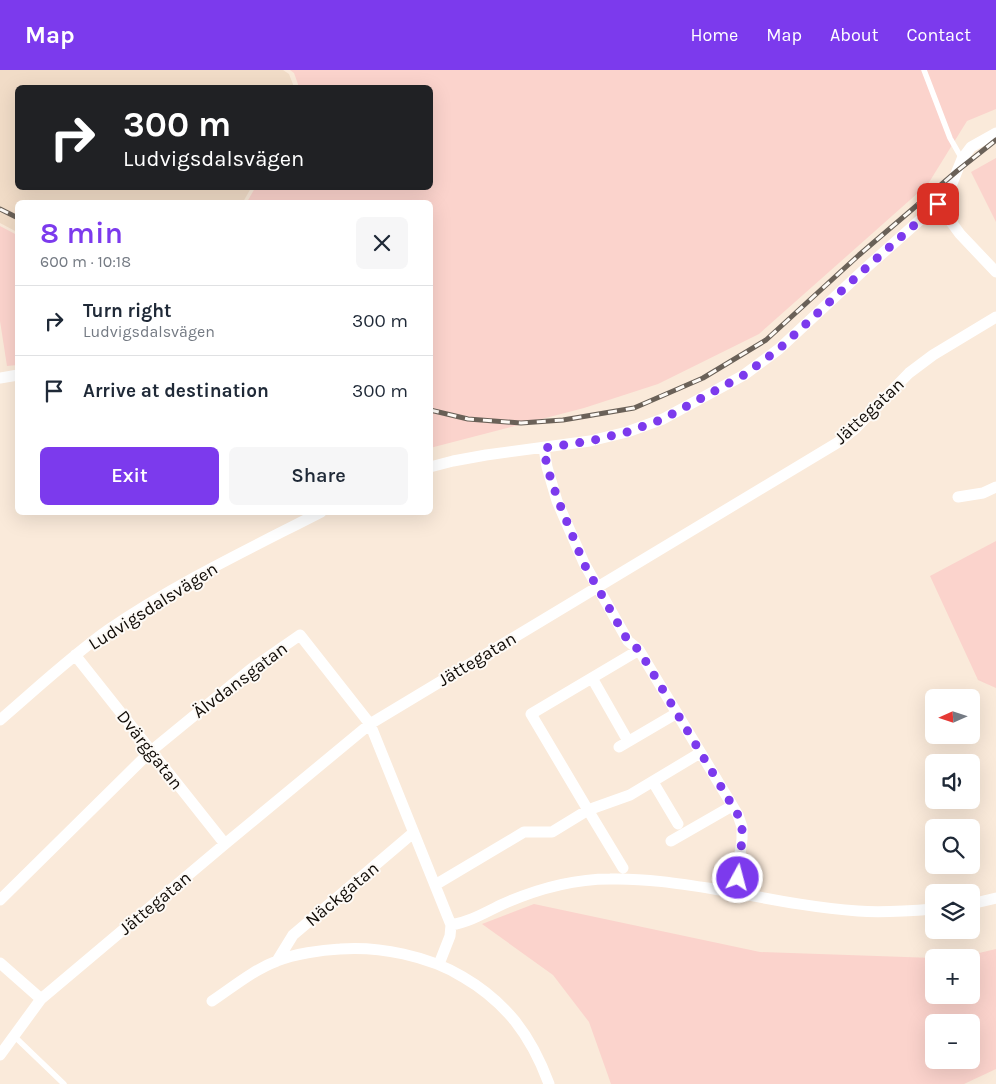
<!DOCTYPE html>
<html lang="en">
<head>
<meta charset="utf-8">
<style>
	body { margin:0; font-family:Karla,sans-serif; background:#f6f6f7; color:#1f2937; height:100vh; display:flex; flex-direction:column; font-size:19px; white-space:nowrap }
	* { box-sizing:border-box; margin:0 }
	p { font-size:16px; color:#747a83 }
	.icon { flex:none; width:28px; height:28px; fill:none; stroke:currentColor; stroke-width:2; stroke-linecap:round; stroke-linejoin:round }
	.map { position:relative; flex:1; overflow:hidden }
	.panel { position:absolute; left:15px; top:130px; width:418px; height:315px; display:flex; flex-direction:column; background:#fff; border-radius:8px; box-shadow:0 5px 20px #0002 }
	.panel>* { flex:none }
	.hud { position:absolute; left:15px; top:15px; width:418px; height:105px; border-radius:8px; box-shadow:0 5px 20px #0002; background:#202124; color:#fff; overflow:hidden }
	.needle { width:32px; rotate:267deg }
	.tools { position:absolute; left:925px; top:619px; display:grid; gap:10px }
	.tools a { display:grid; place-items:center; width:55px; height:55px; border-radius:8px; background:#fff; box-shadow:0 5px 20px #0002; font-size:25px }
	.pin { position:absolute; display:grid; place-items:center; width:42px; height:42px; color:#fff; margin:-21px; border-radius:10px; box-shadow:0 2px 8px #0006 }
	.me { position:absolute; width:55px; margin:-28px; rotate:7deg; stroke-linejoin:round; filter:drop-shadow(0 0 4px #0008) }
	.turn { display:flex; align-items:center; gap:18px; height:105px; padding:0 25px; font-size:22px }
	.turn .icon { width:65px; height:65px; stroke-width:2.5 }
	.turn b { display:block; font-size:35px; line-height:42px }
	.round { display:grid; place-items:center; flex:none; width:52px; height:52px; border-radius:8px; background:#f6f6f7 }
	.headline { display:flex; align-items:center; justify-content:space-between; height:85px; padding:0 25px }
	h1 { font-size:30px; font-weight:600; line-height:38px; color:#7c3aed }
	.primary-button { display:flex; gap:10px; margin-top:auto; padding:10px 25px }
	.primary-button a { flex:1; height:58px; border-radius:8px; background:#7c3aed; color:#fff; font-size:20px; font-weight:600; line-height:58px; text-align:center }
	.primary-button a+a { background:#f6f6f7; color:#1f2937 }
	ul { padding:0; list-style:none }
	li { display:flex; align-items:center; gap:15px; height:70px; padding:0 25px; border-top:1px solid #e0e1e3 }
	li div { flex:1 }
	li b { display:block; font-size:19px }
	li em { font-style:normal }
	header { display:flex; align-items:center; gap:30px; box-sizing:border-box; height:70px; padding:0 25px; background:#7c3aed; color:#fff }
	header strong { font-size:24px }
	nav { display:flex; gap:28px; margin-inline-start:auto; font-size:18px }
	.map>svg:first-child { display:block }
	.built { fill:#f1dcc7 }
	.green { fill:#fbd3cc; fill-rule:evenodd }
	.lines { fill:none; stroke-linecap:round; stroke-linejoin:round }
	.service { stroke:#fff; stroke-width:5.5 }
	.minor { stroke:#fff; stroke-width:11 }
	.rail-casing { stroke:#6a6158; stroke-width:5 }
	.rail { stroke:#fdfaf6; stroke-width:3; stroke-dasharray:9; stroke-linecap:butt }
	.route { stroke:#7c3aed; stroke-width:9; stroke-dasharray:0 16.2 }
	.labels { text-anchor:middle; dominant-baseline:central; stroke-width:4; stroke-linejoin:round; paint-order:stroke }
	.street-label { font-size:18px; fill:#100b06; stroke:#fdfaf6 }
</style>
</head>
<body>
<header>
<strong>Map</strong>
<nav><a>Home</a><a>Map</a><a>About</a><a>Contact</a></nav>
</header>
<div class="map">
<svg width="996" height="1014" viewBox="0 0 996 1014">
	<rect width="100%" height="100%" fill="#faeada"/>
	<!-- built -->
	<path class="built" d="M 0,0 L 283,0 L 289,4 L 294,17 L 18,18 L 18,118 L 251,118 L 243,132 L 18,132 L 17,162 L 0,153 Z"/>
	<!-- green -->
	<path class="green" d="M 290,0 L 996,0 L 996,39 L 967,51 L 928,114 L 759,264 L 658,314 L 584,338 L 430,378 L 430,132 L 247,132 L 255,118 L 430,118 L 430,18 L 299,17 L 294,3 Z
		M 996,88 L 996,152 L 971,102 Z
		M 0,156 L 17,165 L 17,295 L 7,296 L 0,251 Z
		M 996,471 L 996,618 L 978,610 L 930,506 Z
		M 534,834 L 760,882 L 934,888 L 934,925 L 971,925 L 971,888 L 962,887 L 996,879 L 996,999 L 964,1014 L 611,1014 L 589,952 L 553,905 L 482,854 ZM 934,952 L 971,952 L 971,990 L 934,990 Z"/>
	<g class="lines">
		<!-- service -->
		<path class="service" d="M 924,0 L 950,68 L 962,89
			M 14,966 L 64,1014"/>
		<!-- minor -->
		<path class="minor" d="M 938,134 L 960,164 L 996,202
			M 0,308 L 18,305
			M 544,378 L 547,397 L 557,431 L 584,493 L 628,571 L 639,580 L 738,745 L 742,757 L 742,769 L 735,823
			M 430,397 L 453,391 L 486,385 L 590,371 L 627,362 L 663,349 L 744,305 L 779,279 L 866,198 L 938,134 L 951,116 L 962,89 L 971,77 L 996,63
			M 958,427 L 983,423 L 996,417
			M 639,580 L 531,644 L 588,740 L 630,725 L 700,683
			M 75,585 L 225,774
			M 592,608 L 628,671
			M 0,650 C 35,620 70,587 108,560 C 175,514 249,479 321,442
			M 619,677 L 677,643
			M 653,712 L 678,754
			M 671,771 L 732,736
			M 435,815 L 524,762 L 552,762 L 588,740 L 623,798
			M 0,830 L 151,681 L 251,599 L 300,565 L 370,654 L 451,855 L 450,866 L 439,894
			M 971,834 L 996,828
			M 451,855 C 470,852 486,842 503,834 C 537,819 573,809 610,809 C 649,808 688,815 727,821 C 770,829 814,838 858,841 C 883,843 909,841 934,839
			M 277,891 L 293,865 L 413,763
			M 0,893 L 41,929
			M 212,931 C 233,917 253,900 277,891 C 294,884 321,880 340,879 C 379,876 429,886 463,907 C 482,918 501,934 515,951 C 530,970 541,992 549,1014
			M 0,985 L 41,929 L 225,774 L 370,654 L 837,373 L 855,359 L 909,303 L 933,285 L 996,247"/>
		<defs>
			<path id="rail" d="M 0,139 L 18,148
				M 430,340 L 468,349 L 521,353 L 563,350 L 634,338 L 703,308 L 766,270 L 859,185 L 957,101 L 996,70"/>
		</defs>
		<!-- rail casing -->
		<use href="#rail" class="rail-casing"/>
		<!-- rail -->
		<use href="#rail" class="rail"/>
	</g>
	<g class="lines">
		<!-- route -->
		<path class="route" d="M 738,808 L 742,769 L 742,757 L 738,745 L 639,580 L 628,571 L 584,494 L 558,430 L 547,397 L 544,378 L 590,371 L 627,362 L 663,349 L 744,305 L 779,279 L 866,198 L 938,134"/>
	</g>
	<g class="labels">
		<!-- street labels -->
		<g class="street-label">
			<text transform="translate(869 341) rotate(-43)">Jättegatan</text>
			<text transform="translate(153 536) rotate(-32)">Ludvigsdalsvägen</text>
			<text transform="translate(477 589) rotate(-31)">Jättegatan</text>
			<text transform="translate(240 610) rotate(-37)">Älvdansgatan</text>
			<text transform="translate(150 680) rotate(52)">Dvärggatan</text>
			<text transform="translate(342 824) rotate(-40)">Näckgatan</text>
			<text transform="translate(155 833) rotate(-40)">Jättegatan</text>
		</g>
	</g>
</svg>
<div class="tools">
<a><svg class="needle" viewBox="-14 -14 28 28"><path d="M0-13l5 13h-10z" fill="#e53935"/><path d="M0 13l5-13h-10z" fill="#747a83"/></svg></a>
<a><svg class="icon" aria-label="sound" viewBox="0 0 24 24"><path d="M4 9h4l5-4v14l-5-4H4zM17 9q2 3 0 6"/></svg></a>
<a><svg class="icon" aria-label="search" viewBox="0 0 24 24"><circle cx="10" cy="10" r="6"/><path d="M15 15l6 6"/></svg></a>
<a><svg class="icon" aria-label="layers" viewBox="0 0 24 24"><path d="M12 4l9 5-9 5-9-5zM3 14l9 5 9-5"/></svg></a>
<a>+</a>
<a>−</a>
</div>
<div class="pin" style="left:938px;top:134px;background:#d93025"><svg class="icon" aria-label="arrive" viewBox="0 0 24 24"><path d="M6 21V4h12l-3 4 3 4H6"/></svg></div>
<svg class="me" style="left:738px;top:808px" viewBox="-20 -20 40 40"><circle r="17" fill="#7c3aed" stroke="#fff" stroke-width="3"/><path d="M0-11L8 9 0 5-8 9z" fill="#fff"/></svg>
<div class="hud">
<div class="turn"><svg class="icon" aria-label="right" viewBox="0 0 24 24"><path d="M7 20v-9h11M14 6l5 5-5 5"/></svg><div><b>300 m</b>Ludvigsdalsvägen</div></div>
</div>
<section class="panel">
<div class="headline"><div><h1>8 min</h1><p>600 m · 10:18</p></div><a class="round"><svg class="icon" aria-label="close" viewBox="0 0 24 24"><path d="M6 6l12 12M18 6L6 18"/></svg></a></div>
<ul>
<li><svg class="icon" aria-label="right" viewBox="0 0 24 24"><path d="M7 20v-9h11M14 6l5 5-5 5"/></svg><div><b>Turn right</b><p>Ludvigsdalsvägen</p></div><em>300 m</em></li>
<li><svg class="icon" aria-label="arrive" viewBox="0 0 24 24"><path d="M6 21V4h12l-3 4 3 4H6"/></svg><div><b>Arrive at destination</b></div><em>300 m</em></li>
</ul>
<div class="primary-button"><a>Exit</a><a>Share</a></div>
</section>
</div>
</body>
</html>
